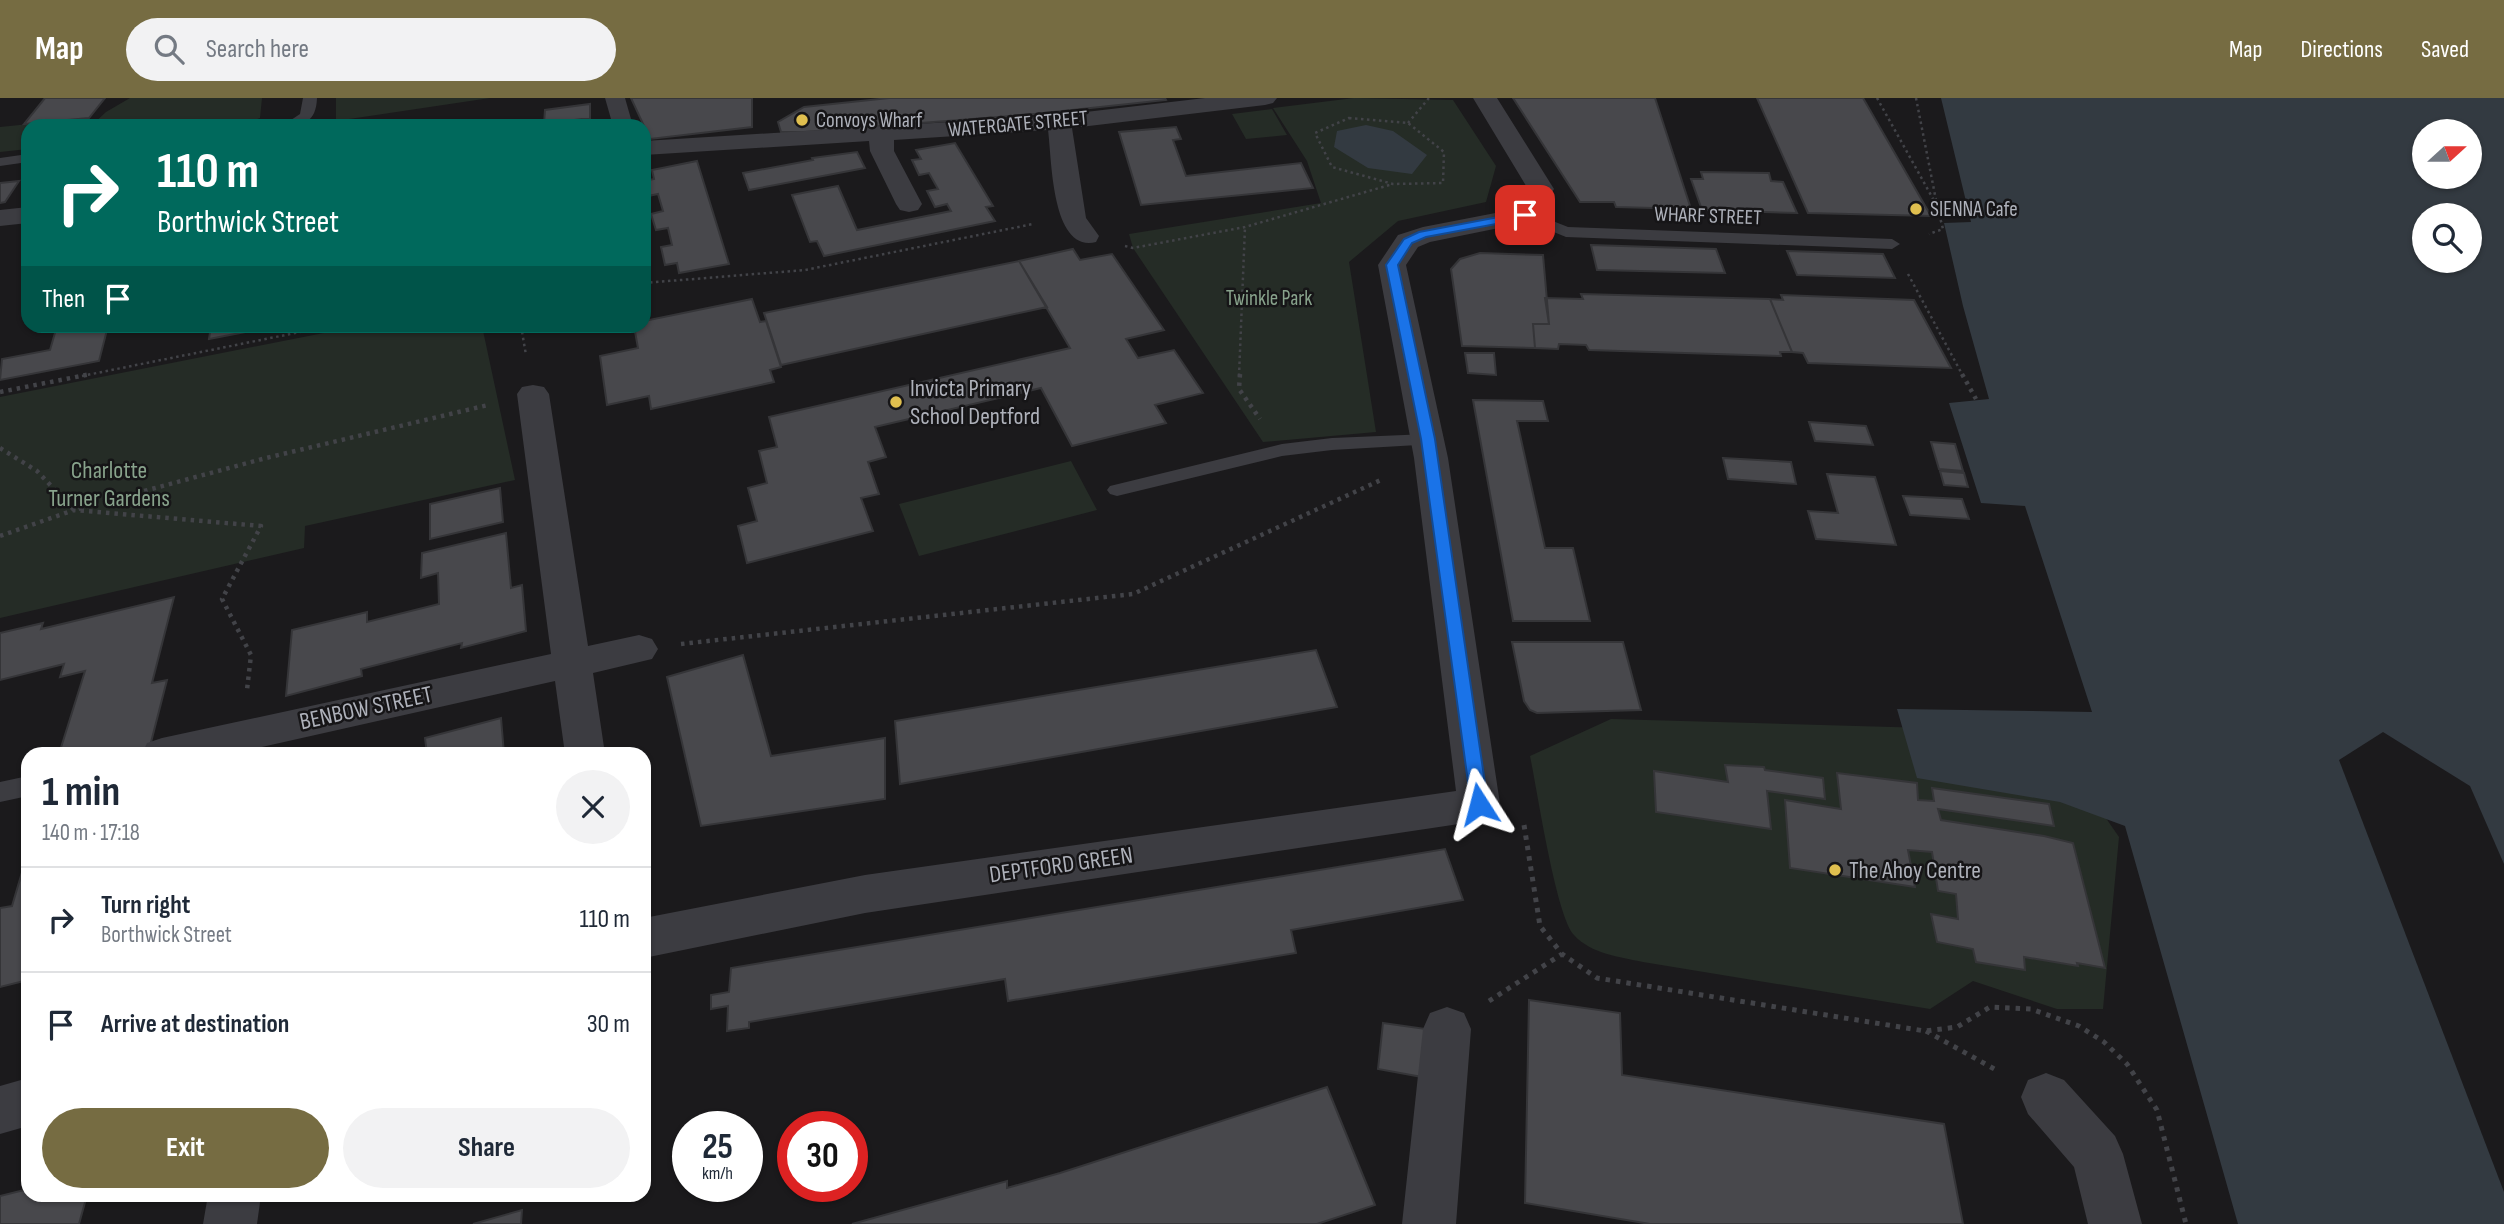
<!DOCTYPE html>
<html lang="en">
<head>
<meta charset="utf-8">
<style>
	body { margin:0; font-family:"Sofia Sans Condensed",sans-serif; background:#f2f2f3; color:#1f2937; height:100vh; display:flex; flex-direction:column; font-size:26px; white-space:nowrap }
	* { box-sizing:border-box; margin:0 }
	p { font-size:23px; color:#747a83 }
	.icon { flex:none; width:38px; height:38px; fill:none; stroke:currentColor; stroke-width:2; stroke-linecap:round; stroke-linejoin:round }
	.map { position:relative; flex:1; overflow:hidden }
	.details { position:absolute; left:21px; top:649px; width:630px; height:455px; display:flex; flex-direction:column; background:#fff; border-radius:21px; box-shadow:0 2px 5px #0004 }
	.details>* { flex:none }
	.top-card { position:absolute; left:21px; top:21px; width:630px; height:214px; border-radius:21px; box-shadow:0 2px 5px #0004; background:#00695c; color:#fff; overflow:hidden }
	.needle { width:46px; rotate:69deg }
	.buttons { position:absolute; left:2412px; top:21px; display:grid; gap:14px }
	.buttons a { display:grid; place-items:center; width:70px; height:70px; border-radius:50%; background:#fff; box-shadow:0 2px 5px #0004; font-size:35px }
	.speed { position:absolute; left:672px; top:1013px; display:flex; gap:14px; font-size:35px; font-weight:700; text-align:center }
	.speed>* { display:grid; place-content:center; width:91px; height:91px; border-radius:50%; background:#fff; box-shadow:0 2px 5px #0004; line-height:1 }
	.speed small { font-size:18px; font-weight:400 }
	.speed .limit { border:10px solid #d22; background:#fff; color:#111 }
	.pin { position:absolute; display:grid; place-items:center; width:60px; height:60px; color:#fff; margin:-30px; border-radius:14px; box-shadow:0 4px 10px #0006 }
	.me { position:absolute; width:77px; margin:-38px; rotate:351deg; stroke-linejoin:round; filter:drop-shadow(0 0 5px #0008) }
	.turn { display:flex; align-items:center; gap:24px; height:147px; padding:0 21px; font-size:32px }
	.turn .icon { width:91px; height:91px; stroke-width:2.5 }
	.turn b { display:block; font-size:49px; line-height:60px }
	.then { display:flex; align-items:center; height:66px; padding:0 21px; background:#0003; gap:14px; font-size:26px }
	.round { display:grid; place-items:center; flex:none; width:74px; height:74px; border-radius:37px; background:#f2f2f3 }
	.overview { display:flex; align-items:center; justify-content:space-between; height:119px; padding:0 21px }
	h1 { font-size:42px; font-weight:700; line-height:52px }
	.button { display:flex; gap:14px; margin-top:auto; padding:14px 21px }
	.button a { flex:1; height:80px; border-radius:42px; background:#766c42; color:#fff; font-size:28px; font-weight:700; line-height:80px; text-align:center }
	.button a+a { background:#f2f2f3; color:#1f2937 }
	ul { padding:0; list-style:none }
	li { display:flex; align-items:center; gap:21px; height:105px; padding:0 21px; border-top:2px solid #e0e1e3 }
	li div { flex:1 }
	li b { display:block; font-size:26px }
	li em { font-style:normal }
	header { display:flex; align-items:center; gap:42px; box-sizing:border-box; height:98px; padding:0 35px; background:#766c42; color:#fff }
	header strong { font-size:33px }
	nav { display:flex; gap:38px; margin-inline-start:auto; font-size:24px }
	.search { width:490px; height:63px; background:#f2f2f3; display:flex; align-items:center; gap:18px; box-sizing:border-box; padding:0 24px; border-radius:38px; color:#747a83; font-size:26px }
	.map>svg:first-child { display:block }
	.green { fill:#252c26 }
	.water { fill:#333a41; fill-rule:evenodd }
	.pier { fill:#1b1a1c }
	.building { fill:#48484c; stroke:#353538; stroke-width:2 }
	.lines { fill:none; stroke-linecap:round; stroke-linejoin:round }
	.path-far2 { stroke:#424348; stroke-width:2.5; stroke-dasharray:2.5 3.5; stroke-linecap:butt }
	.path-far1 { stroke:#424348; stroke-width:4.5; stroke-dasharray:3.5 5; stroke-linecap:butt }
	.path { stroke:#424348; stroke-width:5; stroke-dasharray:4.5 6; stroke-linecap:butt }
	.service { fill:#3c3c41; fill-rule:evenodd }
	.pedestrian { fill:#3c3c41; fill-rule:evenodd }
	.minor { fill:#3c3c41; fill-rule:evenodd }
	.route { fill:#1a73e8; stroke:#114b97; stroke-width:2 }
	.poi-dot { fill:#e0bf4f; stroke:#161517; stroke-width:2.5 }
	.labels { text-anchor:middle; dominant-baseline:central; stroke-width:5; stroke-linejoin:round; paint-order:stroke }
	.far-poi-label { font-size:21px; fill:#aeb1ba; stroke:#161517; text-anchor:start }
	.far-street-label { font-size:21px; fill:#aeb1ba; stroke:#161517 }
	.far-park-label { font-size:21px; fill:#88a38c; stroke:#161517 }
	.poi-label { font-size:24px; fill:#aeb1ba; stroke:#161517; text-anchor:start }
	.park-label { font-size:24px; fill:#88a38c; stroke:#161517 }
	.street-label { font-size:24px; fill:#aeb1ba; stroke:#161517 }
</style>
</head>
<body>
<header>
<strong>Map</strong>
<div class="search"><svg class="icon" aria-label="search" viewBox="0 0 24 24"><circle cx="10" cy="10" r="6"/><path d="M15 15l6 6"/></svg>Search here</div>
<nav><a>Map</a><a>Directions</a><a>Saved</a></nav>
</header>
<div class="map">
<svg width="2504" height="1126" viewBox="0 0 2504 1126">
	<rect width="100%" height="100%" fill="#1b1a1c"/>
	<!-- green -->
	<path class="green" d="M 130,0 L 262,0 L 260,20 L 249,24 L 91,28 L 106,14 Z
		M 336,0 L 490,0 L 336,23 Z
		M 1354,0 L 1453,2 L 1496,68 L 1486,104 L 1398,123 L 1349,164 L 1376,334 L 1263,344 L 1133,150 L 1129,136 L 1321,105 L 1307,63 L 1273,10 Z
		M 1272,11 L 1287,37 L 1246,41 L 1232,16 Z
		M 89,20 L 83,28 L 28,28 L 28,51 L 0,54 L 0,29 Z
		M 359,228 L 482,228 L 515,382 L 305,428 L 304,450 L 0,520 L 0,299 Z
		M 1071,363 L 1097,412 L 919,458 L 899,406 Z
		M 1611,621 L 1927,630 L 2065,661 L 2119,739 L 2103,911 L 2057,911 L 1973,883 L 1930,911 L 1643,864 C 1620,859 1591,856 1574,837 C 1556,818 1537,691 1530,658 Z"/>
	<!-- water -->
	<path class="water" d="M 1941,0 L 2504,0 L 2504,1126 L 2238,1126 L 2125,728 L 2060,704 L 1917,680 L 1897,611 L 2092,614 L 2025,408 L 1981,405 L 1949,305 L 1989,301 L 1963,208 L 1944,125 L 1971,124 ZM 2424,33 L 2469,33 L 2469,79 L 2424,79 ZM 2424,117 L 2469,117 L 2469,163 L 2424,163 Z
		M 1366,27 L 1393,33 L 1427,57 L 1412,76 L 1368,70 L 1334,49 L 1337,33 Z"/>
	<!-- pier -->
	<path class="pier" d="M 2383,634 L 2470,688 L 2504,766 L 2504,1094 L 2339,662 Z"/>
	<!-- building -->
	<path class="building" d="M 45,0 L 105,0 L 89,20 L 24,26 Z
		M 631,0 L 752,0 L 752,29 L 650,41 Z
		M 889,0 L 1165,0 L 1166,2 L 1025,17 L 804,34 L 781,34 L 778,24 L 804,9 Z
		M 1513,0 L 1655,0 L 1691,111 L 1616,109 L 1614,104 L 1580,104 Z
		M 1757,0 L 1863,0 L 1931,118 L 1808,115 Z
		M 590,6 L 590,20 L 544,26 L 545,12 Z
		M 590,20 L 590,28 L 526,28 L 544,26 Z
		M 1176,29 L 1181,41 L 1173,42 L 1186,78 L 1301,65 L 1313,90 L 1141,107 L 1119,34 Z
		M 955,45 L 993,108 L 986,109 L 995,123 L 824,158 L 817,143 L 810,144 L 792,97 L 838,88 L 857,132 L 951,113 L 947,106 L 935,109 L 927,93 L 938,91 L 929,75 L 919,77 L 912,62 L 921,61 L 916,52 Z
		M 857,54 L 865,70 L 749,92 L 743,75 L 813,62 L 812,60 Z
		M 697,63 L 729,166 L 679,175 L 677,165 L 665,167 L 661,149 L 672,147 L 668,130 L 656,132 L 651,116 L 663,113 L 658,96 L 648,98 L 644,83 L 654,81 L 652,72 Z
		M 1701,74 L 1769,75 L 1771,83 L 1783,84 L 1797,115 L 1702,112 L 1691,81 L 1703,81 Z
		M 19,83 L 5,104 L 0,105 L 0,85 Z
		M 1591,147 L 1716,151 L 1725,175 L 1597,172 Z
		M 1073,151 L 1080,162 L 1112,156 L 1164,232 L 1126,241 L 1138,260 L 1174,252 L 1203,295 L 1155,307 L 1166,325 L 1072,348 L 1041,290 L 875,329 L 886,359 L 868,364 L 879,396 L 861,400 L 873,433 L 747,465 L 738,428 L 757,423 L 748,390 L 767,385 L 759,353 L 777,349 L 769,319 L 1070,250 L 1019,163 Z
		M 1787,153 L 1883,156 L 1895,180 L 1797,177 Z
		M 1480,155 L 1543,157 L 1549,226 L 1533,226 L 1535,250 L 1462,248 L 1451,171 L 1460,161 Z
		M 1019,163 L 1047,209 L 781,267 L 764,215 Z
		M 1581,196 L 1770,201 L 1792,254 L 1780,254 L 1781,258 L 1589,252 L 1586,247 L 1559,246 L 1558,251 L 1535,250 L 1533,226 L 1549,226 L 1545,200 L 1583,201 Z
		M 1781,197 L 1914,202 L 1951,270 L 1808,265 L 1803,255 L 1792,254 L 1770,201 L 1783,202 Z
		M 752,201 L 760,224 L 766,223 L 781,269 L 770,272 L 774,284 L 651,311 L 649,298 L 607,307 L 600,258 L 638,250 L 634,228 L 644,228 L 644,223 Z
		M 57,228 L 108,228 L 99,263 L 0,282 L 2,261 L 50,252 Z
		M 211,228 L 277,228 L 209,241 Z
		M 1465,255 L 1494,255 L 1496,277 L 1468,275 Z
		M 1473,302 L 1543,303 L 1548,323 L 1517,323 L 1545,450 L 1573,450 L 1590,523 L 1513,523 Z
		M 1809,324 L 1866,328 L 1873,347 L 1815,343 Z
		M 1931,344 L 1955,346 L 1963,373 L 1939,371 Z
		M 1723,360 L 1791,364 L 1796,386 L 1728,381 Z
		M 1940,373 L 1964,375 L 1968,389 L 1944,387 Z
		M 1827,376 L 1875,379 L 1896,447 L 1816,441 L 1808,413 L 1838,415 Z
		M 500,390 L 503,424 L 430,441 L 430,406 Z
		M 1903,398 L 1962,401 L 1969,421 L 1910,417 Z
		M 506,435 L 511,490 L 522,487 L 526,533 L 461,550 L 462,545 L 361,571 L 362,578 L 286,598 L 292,532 L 367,514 L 367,524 L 439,506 L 438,475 L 421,480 L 422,455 Z
		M 174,499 L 152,585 L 167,582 L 148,656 L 59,656 L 85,573 L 60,579 L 64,566 L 0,582 L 0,535 L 43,525 L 41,531 Z
		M 1512,544 L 1623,544 L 1641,612 L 1537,615 L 1530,612 L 1524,603 Z
		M 1316,552 L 1337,609 L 900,686 L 895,623 Z
		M 743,557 L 771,658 L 885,640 L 885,701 L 701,728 L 667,579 Z
		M 501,620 L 504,656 L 427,656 L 425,640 Z
		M 1725,667 L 1764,669 L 1765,672 L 1823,680 L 1825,701 L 1767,693 L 1771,731 L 1656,714 L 1654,673 L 1728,684 Z
		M 1837,675 L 1917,685 L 1918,702 L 1934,703 L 1932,690 L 2049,706 L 2054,728 L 1938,711 L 1941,722 L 2044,738 L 2073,745 L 2105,870 L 2077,865 L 2078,868 L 2024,859 L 2025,872 L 1976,864 L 1973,851 L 1937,844 L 1931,816 L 1958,821 L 1956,796 L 1938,793 L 1932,754 L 1908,752 L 1915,789 L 1790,770 L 1785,702 L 1841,711 Z
		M 1445,751 L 1463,802 L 1291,832 L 1296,855 L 1008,903 L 1005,881 L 749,924 L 749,930 L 727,933 L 728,908 L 711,911 L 711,897 L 729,894 L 731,870 Z
		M 28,754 L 28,882 L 0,889 L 0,810 L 12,808 Z
		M 1529,902 L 1620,915 L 1622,977 L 1944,1026 L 1963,1126 L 1650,1126 L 1525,1105 Z
		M 1383,925 L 1426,931 L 1422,979 L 1378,971 Z
		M 1327,989 L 1375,1107 L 1317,1126 L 852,1126 L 1007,1083 L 1007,1090 L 1060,1075 Z
		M 28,1091 L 28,1097 L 87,1097 L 79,1126 L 0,1126 L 0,1098 Z
		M 522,1112 L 521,1126 L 473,1126 Z"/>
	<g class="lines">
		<!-- path-far2 -->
		<path class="path-far2" d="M 1877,0 L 1937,108 L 1943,131 L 1929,136
			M 1916,0 L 1936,102
			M 1349,20 L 1408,25 L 1444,54 L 1443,85 L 1393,86 L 1332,69 L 1315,35 Z
			M 1408,25 L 1429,0
			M 1125,148 L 1133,150 L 1245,129 L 1393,86
			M 1908,176 L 1963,278
			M 644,185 L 805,172 L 1033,126
			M 521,228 L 526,257
			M 82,278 L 330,228
			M 1239,278 L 1245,129"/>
		<!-- path-far1 -->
		<path class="path-far1" d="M 1240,276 L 1239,291 L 1260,321
			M 1962,276 L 1976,301
			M 0,294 L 91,276
			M 0,350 L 37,373 L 74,412 L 266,360 L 488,307
			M 0,438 L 74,412 L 261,428 L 222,501 L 251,557 L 247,592
			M 681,546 L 1133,496 L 1383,381"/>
		<!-- path -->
		<path class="path" d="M 1524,727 L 1540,828 L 1562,856 L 1597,880 L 1925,933 L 1957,929 L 1990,909 L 2031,911 L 2079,928 L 2104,944 L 2127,966 L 2157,1012 L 2186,1126
			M 1489,903 L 1562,856
			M 1926,933 L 1998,973"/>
		<!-- service -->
		<path class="service" d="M 303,0 L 317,0 C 316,25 303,28 282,28 L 300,16 Z
			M 28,56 L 28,64 L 0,68 L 0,60 Z
			M 1525,112 L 1568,129 L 1892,141 L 1900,146 L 1892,151 L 1566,139 L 1519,120 L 1517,117 L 1519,114 Z
			M 1428,336 L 1438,342 L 1435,346 L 1332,352 L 1282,358 L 1117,398 L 1110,396 L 1107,392 L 1110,388 L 1282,346 L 1332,340 Z
			M 28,678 L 28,698 L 0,704 L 0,684 Z"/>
		<!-- pedestrian -->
		<path class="pedestrian" d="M 605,0 L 625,0 L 633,28 L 613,28 Z"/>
		<!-- minor -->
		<path class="minor" d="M 1205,0 L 1277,0 L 1273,5 L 1265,7 L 1072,30 L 1086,120 L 1099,138 L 1096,144 C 1051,155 1052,61 1048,32 L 894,42 L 894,53 L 922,106 L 918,112 L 909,114 L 900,112 L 896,106 L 870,53 L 869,43 L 644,57 L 644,43 L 1060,17 Z
			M 1473,0 L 1497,0 L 1554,91 L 1534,123 L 1430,144 L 1418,149 L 1406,167 L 1448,360 L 1500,706 L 1494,718 L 1479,723 L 865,815 L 644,860 L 644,820 L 865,777 L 1456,693 L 1414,360 L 1378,167 L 1398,137 L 1423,129 L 1516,111 L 1528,91 Z
			M 28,109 L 28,125 L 0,128 L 0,112 Z
			M 533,287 L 544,289 L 549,296 L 588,548 L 639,537 L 652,541 L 658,551 L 652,561 L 593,575 L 605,656 L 565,656 L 555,583 L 231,656 L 142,656 L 147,645 L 162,640 L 551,556 L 517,296 L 522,289 Z
			M 1447,909 L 1464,915 L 1471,931 L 1456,1126 L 1402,1126 L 1423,931 L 1430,915 Z
			M 2046,975 L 2064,982 L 2115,1038 L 2123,1056 L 2142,1126 L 2088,1126 L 2074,1069 L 2028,1016 L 2021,999 L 2028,982 Z
			M 28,980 L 28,1028 L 0,1036 L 0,988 Z
			M 208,1097 L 261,1097 L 257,1126 L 203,1126 Z"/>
	</g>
	<!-- route -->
	<path class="route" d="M 1525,114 L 1529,115 L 1529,120 L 1426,139 L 1412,145 L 1398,167 L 1435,341 L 1488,706 L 1486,711 L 1473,711 L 1471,706 L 1421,341 L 1386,167 L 1404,141 L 1419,134 Z"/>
	<!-- markers -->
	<g class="poi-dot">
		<circle cx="802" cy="22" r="7"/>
		<circle cx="1916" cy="111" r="7"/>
		<circle cx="896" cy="304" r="7"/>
		<circle cx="1835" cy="772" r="7"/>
	</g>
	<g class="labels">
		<!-- far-poi labels -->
		<g class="far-poi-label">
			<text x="816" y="22">Convoys Wharf</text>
			<text x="1930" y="111">SIENNA Cafe</text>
		</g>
		<!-- far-street labels -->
		<g class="far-street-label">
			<text transform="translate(1018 26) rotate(-5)">WATERGATE STREET</text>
			<text transform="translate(1708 118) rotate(2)">WHARF STREET</text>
		</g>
		<!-- far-park labels -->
		<g class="far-park-label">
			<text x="1269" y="200">Twinkle Park</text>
		</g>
		<!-- poi labels -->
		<g class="poi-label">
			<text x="910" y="290">Invicta Primary<tspan x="910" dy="28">School Deptford</tspan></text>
			<text x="1849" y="772">The Ahoy Centre</text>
		</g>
		<!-- park labels -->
		<g class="park-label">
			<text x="109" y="372">Charlotte<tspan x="109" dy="28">Turner Gardens</tspan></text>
		</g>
		<!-- street labels -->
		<g class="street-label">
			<text transform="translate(366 610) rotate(-12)">BENBOW STREET</text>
			<text transform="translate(1061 767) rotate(-8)">DEPTFORD GREEN</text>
		</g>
	</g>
</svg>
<div class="buttons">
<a><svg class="needle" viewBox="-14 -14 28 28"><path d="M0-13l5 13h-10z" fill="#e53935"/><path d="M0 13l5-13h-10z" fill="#747a83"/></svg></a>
<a><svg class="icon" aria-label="search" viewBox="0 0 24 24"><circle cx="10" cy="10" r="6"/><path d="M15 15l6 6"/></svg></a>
</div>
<div class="speed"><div>25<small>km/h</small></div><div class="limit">30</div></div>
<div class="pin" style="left:1525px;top:117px;background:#d93025"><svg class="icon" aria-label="arrive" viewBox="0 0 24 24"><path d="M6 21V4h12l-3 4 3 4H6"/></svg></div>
<svg class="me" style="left:1479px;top:706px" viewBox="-20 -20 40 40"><path d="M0-17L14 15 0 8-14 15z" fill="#1a73e8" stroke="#fff" stroke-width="4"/></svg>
<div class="top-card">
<div class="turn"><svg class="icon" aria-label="right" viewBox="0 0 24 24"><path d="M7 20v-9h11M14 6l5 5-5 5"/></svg><div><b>110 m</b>Borthwick Street</div></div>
<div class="then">Then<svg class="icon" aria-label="arrive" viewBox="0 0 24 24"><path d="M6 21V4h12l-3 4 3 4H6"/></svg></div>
</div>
<section class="details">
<div class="overview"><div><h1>1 min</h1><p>140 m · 17:18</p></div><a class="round"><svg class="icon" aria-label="close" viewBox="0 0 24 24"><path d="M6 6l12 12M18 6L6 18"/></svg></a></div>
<ul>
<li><svg class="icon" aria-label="right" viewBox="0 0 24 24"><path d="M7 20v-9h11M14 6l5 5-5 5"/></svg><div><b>Turn right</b><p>Borthwick Street</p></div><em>110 m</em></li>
<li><svg class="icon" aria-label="arrive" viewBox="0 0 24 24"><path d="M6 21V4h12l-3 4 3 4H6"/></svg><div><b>Arrive at destination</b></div><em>30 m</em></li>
</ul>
<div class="button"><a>Exit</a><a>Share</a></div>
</section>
</div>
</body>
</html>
